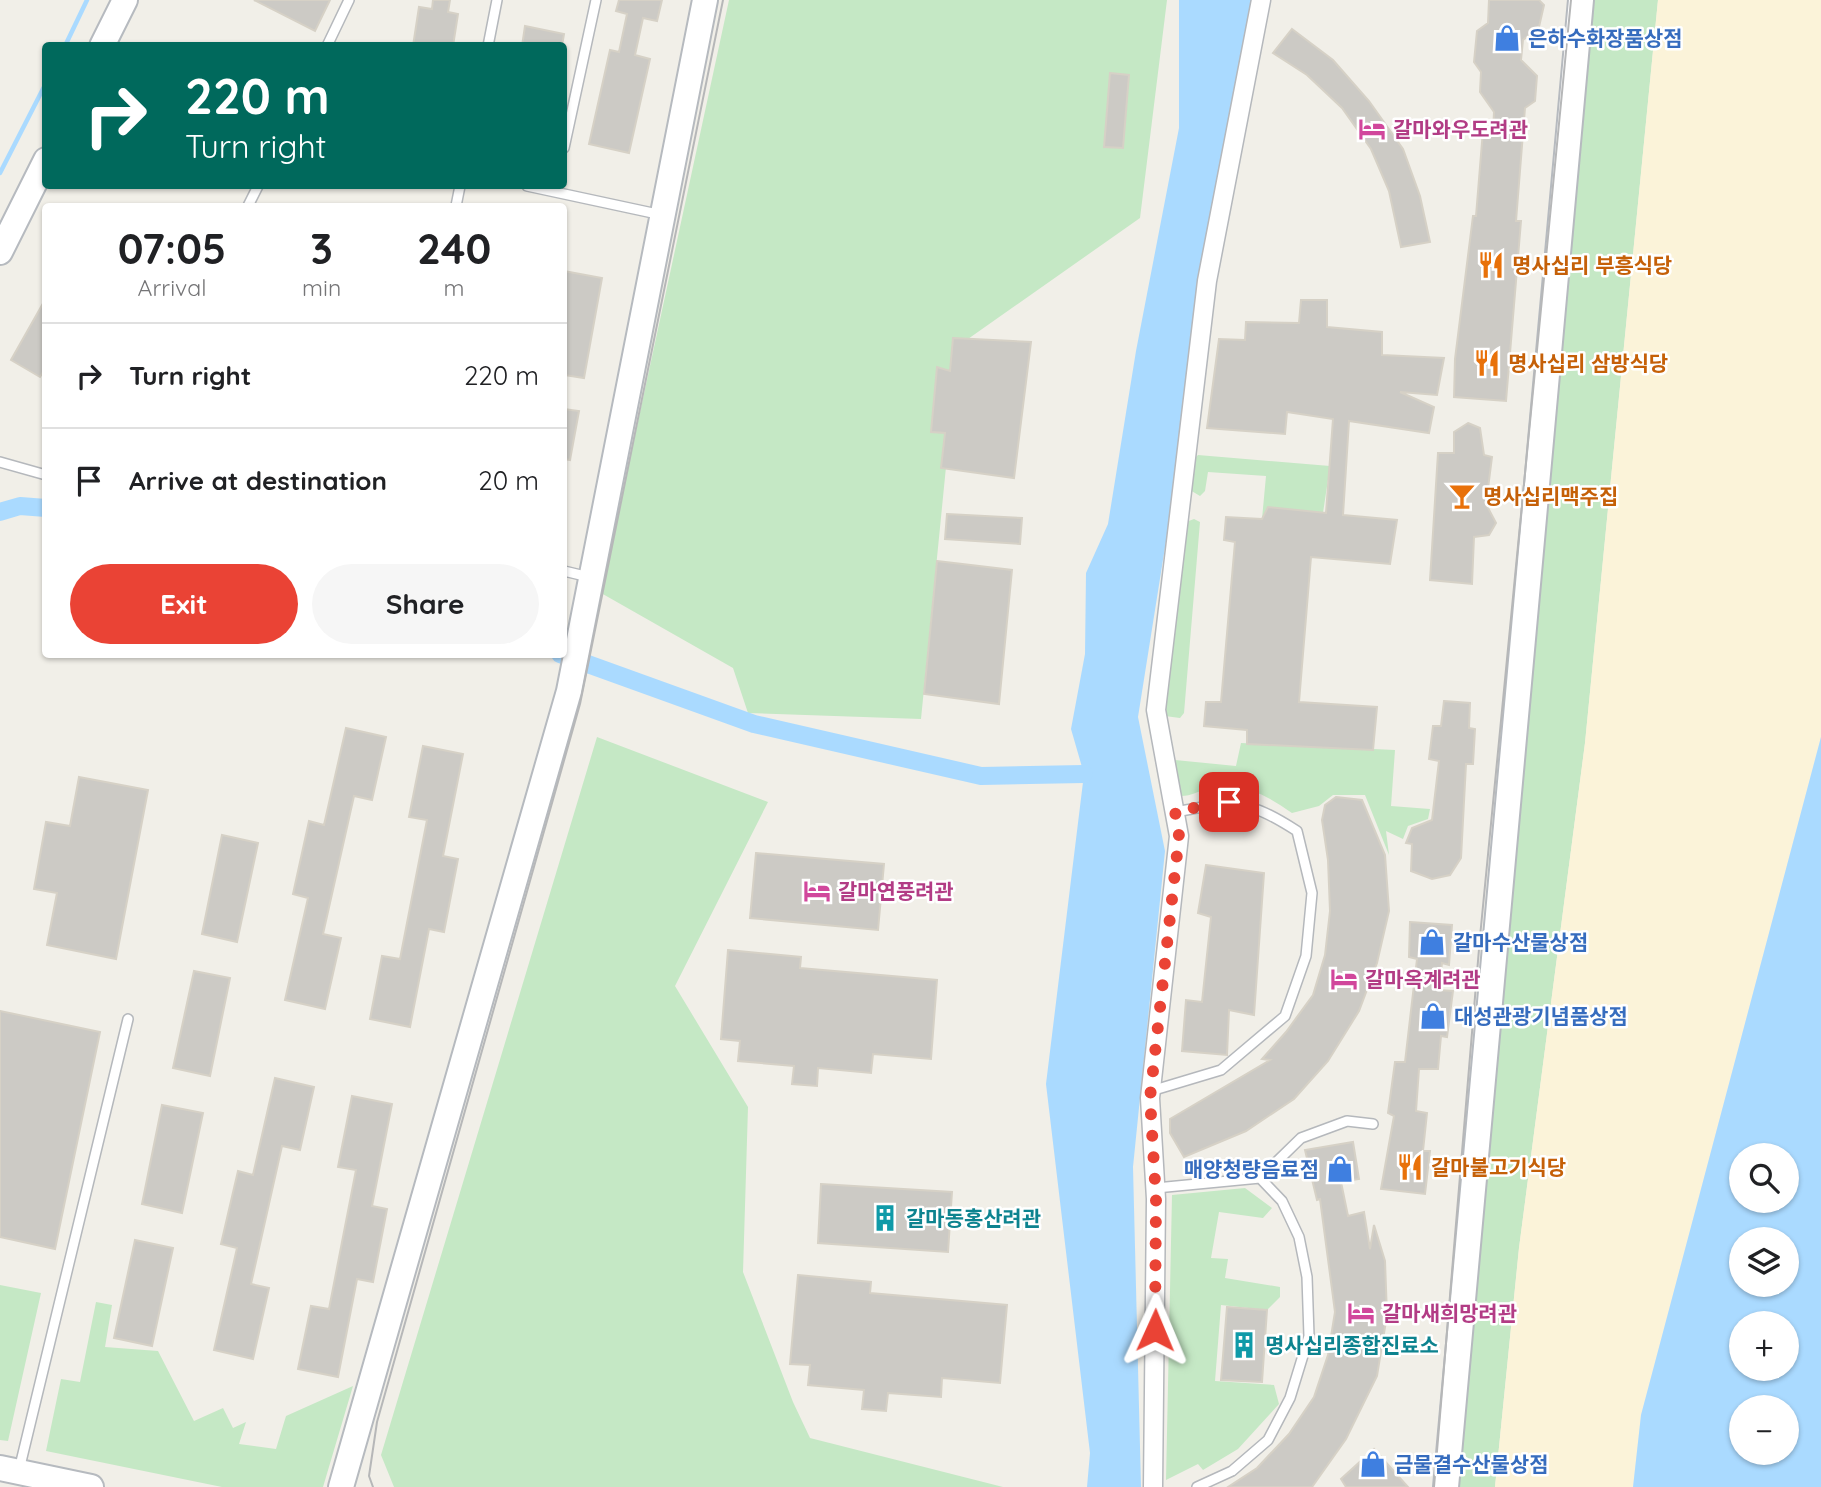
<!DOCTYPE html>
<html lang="en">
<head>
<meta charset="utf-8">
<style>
	body { margin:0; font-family:Quicksand,"Noto Sans KR",sans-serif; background:#f6f6f6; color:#202124; height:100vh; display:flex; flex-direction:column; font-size:26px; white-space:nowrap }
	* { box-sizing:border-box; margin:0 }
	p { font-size:23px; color:#757577 }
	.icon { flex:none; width:38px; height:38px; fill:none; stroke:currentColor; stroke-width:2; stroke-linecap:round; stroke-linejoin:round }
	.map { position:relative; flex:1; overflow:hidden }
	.drawer { position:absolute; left:42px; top:203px; width:525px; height:455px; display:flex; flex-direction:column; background:#fff; border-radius:7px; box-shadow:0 2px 5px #0004 }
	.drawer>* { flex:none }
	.hud { position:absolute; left:42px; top:42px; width:525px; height:147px; border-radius:7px; box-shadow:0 2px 5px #0004; background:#00695c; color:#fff; overflow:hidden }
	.fabs { position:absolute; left:1729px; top:1143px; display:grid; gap:14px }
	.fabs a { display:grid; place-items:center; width:70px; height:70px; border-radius:50%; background:#fff; box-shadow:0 2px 5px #0004; font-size:35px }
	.pin { position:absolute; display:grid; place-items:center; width:60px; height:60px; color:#fff; margin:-30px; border-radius:14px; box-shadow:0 4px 10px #0006 }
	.me { position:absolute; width:77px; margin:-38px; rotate:1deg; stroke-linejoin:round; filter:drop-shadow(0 0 5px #0008) }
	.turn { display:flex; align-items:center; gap:24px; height:147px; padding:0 28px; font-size:32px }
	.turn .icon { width:91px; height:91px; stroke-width:2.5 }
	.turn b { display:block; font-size:49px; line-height:60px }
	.eta { display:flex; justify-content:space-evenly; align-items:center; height:119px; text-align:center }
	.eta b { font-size:42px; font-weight:700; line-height:49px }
	.button { display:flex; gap:14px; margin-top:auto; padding:14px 28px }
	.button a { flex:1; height:80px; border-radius:42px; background:#ea4335; color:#fff; font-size:28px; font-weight:700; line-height:80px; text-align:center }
	.button a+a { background:#f6f6f6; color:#202124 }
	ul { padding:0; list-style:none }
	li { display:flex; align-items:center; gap:21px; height:105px; padding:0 28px; border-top:2px solid #e0e0e0 }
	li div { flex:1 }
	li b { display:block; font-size:26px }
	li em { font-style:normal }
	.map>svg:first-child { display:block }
	.green { fill:#c5e8c5 }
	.sand { fill:#fbf3d9 }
	.water { fill:#aadaff; fill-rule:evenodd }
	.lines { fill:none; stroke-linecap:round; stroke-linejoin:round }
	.stream { stroke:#aadaff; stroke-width:4.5 }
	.canal { stroke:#aadaff; stroke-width:18 }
	.building { fill:#cccac5; stroke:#d6d1c6; stroke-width:2 }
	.lane-casing { stroke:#b5b8bc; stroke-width:12 }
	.street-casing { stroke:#b5b8bc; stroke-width:21 }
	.secondary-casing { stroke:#b6babf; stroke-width:28 }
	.lane { stroke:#fff; stroke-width:9 }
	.street { stroke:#fff; stroke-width:18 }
	.secondary { stroke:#fff; stroke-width:24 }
	.tram { stroke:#b6b7b8; stroke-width:2 }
	.route { stroke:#ea4335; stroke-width:12; stroke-dasharray:0 21.6 }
	.labels { text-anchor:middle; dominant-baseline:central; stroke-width:5; stroke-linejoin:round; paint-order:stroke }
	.shop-label { font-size:21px; font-weight:bold; fill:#366cbe; stroke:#fff; text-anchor:start }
	.hotel-label { font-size:21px; font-weight:bold; fill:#b23c85; stroke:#fff; text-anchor:start }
	.food-label { font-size:21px; font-weight:bold; fill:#c56008; stroke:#fff; text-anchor:start }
	.culture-label { font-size:21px; font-weight:bold; fill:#0d838f; stroke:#fff; text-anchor:start }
</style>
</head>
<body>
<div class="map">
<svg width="1821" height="1487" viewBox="0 0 1821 1487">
	<rect width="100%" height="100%" fill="#f1efe8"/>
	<!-- green -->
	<path class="green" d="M 729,0 L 1167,0 L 1140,218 L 958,346 L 921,719 L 748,713 L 733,668 L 601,593 Z
		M 1581,0 L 1658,0 L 1585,743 L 1519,1248 L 1495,1487 L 1446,1487 Z
		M 1198,455 L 1330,466 L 1323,513 L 1268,507 L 1262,519 L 1266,476 L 1208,472 L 1205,491 L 1200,496 L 1190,490 L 1194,459 Z
		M 1194,519 L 1200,522 L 1184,713 L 1180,718 L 1165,716 L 1165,681 L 1186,522 Z
		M 597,737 L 768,802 L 675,986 L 748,1107 L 743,1272 L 793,1402 L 810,1438 L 1003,1487 L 394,1487 L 381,1455 Z
		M 1241,743 L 1395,750 L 1391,806 L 1430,809 L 1428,819 L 1408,826 L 1403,839 L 1386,831 L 1389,855 L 1365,795 L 1333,795 L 1319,806 L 1292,813 C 1265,794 1243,782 1208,789 C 1198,791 1192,796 1181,796 L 1175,760 L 1236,766 Z
		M 1245,1188 L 1272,1208 L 1263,1218 L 1219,1212 L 1211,1258 L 1228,1259 L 1225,1278 L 1280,1287 L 1280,1297 L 1267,1310 L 1221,1305 L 1215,1381 L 1274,1385 L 1279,1404 L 1238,1449 L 1203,1470 L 1198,1464 L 1166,1480 L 1172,1195 Z
		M 0,1285 L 41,1293 L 8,1441 L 0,1440 Z
		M 96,1302 L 112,1305 L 105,1347 L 158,1351 L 194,1421 L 223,1408 L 233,1428 L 246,1422 L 239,1444 L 276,1449 L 286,1416 L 353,1386 L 323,1487 L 222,1487 L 46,1451 L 61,1379 L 80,1382 Z"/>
	<!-- sand -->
	<path class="sand" d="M 1658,0 L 1821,0 L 1821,737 L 1641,1415 L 1633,1487 L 1495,1487 L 1519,1248 L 1585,743 Z"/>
	<!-- water -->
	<path class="water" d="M 1179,0 L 1252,0 L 1138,717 L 1165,851 L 1133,1167 L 1141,1487 L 1087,1487 L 1090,1453 L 1046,1084 L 1084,774 L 1071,729 L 1085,654 L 1086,573 L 1108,524 L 1136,351 L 1179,128 Z
		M 1821,737 L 1821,1487 L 1633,1487 L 1641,1415 ZM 1741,1155 L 1787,1155 L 1787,1200 L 1741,1200 ZM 1741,1239 L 1787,1239 L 1787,1284 L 1741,1284 ZM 1741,1323 L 1787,1323 L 1787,1368 L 1741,1368 ZM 1741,1407 L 1787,1407 L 1787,1452 L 1741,1452 Z"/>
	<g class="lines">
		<!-- stream -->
		<path class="stream" d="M 65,46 L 87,0
			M 0,173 L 46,83"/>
		<!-- canal -->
		<path class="canal" d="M 0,512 L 20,506 L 46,508
			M 560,654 L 754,724 L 981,776 L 1084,774"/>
	</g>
	<!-- building -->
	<path class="building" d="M 254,0 L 330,0 L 315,31 Z
		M 433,0 L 450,0 L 448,12 L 458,14 L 453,46 L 413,46 L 419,7 L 432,9 Z
		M 619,0 L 662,0 L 657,21 L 643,18 L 635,55 L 650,59 L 629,153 L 589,144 L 610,50 L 619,52 L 627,14 L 616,11 Z
		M 1489,0 L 1539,0 L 1544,5 L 1539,27 L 1523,40 L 1521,60 L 1537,76 L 1535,101 L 1525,108 L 1516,221 L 1521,221 L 1506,401 L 1454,397 L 1455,359 L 1473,216 L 1476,216 L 1483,130 L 1493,132 L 1494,112 L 1480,92 L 1481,72 L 1474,62 L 1477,31 L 1488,23 Z
		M 525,26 L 564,34 L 562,46 L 522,46 Z
		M 1292,29 L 1333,60 L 1369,101 L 1403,149 L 1420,196 L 1430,242 L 1401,247 L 1389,191 L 1371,149 L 1342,108 L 1307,75 L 1273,53 Z
		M 1110,73 L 1129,75 L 1123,148 L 1104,147 Z
		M 564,271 L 602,278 L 584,378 L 564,375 Z
		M 46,298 L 46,367 L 40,377 L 11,360 Z
		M 1301,300 L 1327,300 L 1327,327 L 1382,332 L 1382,355 L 1444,358 L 1437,395 L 1400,392 L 1434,407 L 1429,433 L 1349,421 L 1343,515 L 1397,520 L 1390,564 L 1311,557 L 1299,702 L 1377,707 L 1373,750 L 1247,744 L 1247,730 L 1204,726 L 1206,702 L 1221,702 L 1235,542 L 1224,540 L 1226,517 L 1262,519 L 1268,507 L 1326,513 L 1333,419 L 1287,412 L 1285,434 L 1207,428 L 1219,339 L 1245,340 L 1246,322 L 1299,323 Z
		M 953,338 L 1031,342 L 1014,478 L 941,468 L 945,433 L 931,432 L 937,367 L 950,371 Z
		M 564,409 L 579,411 L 570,460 L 564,459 Z
		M 1468,423 L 1480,428 L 1484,455 L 1492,457 L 1486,504 L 1496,523 L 1489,535 L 1474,537 L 1472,584 L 1430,580 L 1438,453 L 1454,453 L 1454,432 Z
		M 947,514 L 1022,518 L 1020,544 L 945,539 Z
		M 937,561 L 1012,570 L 999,704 L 924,694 Z
		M 1444,701 L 1470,703 L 1469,728 L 1475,729 L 1473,764 L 1466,764 L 1461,858 L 1450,875 L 1432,879 L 1411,871 L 1412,844 L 1406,843 L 1412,828 L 1432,820 L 1439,761 L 1429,759 L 1433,726 L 1441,726 Z
		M 346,728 L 386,737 L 372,800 L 354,796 L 323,934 L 341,938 L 325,1009 L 285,1000 L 308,898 L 293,894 L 309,821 L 324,825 Z
		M 423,746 L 463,754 L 443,856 L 458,859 L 444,932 L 429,929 L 410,1027 L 370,1019 L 382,956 L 400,959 L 427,820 L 409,817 Z
		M 79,777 L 148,790 L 116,959 L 47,945 L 57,893 L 34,889 L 46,822 L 70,826 Z
		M 1336,797 L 1362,800 L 1385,855 L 1389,911 L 1377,963 L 1359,1011 L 1328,1061 L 1294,1099 L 1246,1131 L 1184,1157 L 1170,1133 L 1170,1119 L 1270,1060 L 1262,1059 L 1286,1032 L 1313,995 L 1325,955 L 1330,911 L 1328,860 L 1322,820 L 1325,805 Z
		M 222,835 L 258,843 L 237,942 L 202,934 Z
		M 756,853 L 884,864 L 878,930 L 750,918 Z
		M 1206,865 L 1264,873 L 1254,1015 L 1229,1010 L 1227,1055 L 1182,1051 L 1186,1000 L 1202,1002 L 1211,917 L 1198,913 Z
		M 1410,922 L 1452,925 L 1449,965 L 1442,963 L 1439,990 L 1453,991 L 1447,1037 L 1441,1036 L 1438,1069 L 1419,1069 L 1416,1111 L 1427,1113 L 1423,1151 L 1430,1151 L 1425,1194 L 1381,1189 L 1394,1116 L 1388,1113 L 1395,1062 L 1405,1062 L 1417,959 L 1409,957 Z
		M 728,950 L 801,957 L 800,968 L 937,980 L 931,1059 L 873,1054 L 871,1073 L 818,1068 L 817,1086 L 792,1084 L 794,1066 L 738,1061 L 740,1041 L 721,1039 Z
		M 194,971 L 230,978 L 210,1076 L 173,1068 Z
		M 0,1011 L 100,1032 L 55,1249 L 0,1237 Z
		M 275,1078 L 314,1087 L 300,1150 L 282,1146 L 251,1284 L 269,1288 L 253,1359 L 214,1350 L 237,1248 L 221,1244 L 238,1171 L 253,1175 Z
		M 352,1096 L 392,1104 L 372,1206 L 387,1209 L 373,1282 L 357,1279 L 338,1377 L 298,1369 L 311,1306 L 329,1309 L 356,1170 L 338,1167 Z
		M 162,1105 L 203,1113 L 182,1213 L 142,1204 Z
		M 1353,1142 L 1359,1179 L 1341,1182 L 1348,1216 L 1364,1212 L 1370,1249 L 1374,1225 L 1385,1261 L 1387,1315 L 1377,1376 L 1346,1439 L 1312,1487 L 1228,1487 L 1257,1468 L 1289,1434 L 1314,1397 L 1328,1355 L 1335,1312 L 1320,1199 L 1317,1200 L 1305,1150 Z
		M 821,1184 L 952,1192 L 948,1252 L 818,1243 Z
		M 135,1240 L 173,1248 L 152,1346 L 114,1338 Z
		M 798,1275 L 871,1282 L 870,1293 L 1007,1305 L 1000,1383 L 942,1378 L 941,1397 L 888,1393 L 886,1411 L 862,1409 L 864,1390 L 808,1385 L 810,1365 L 790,1364 Z
		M 1227,1307 L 1267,1310 L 1262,1382 L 1221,1380 Z
		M 1374,1449 L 1408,1487 L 1346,1487 L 1341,1479 Z"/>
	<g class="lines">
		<defs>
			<path id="lane" d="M 327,46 L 349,0
				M 488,46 L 497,0
				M 564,148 L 596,0
				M 527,186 L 662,215
				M 248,206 L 258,186
				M 456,206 L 460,186
				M 0,462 L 46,475
				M 564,571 L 589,577
				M 1151,1091 L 1221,1070 L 1285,1016 L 1306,956 L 1312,893 L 1297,831 C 1245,798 1234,801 1175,812
				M 1156,1188 L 1260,1178 L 1301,1138 L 1347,1121 L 1373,1124
				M 19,1470 L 128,1019
				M 1197,1487 L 1232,1471 L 1268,1440 L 1290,1398 L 1309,1336 L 1307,1277 L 1299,1237 L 1282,1201 L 1260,1178"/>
			<path id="street" d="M 1153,1487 L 1156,1199 L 1150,1098 L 1179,836 L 1156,710 L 1207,281 L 1261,0"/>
			<path id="secondary" d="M 102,46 L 125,0
				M 0,252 L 46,160
				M 0,1468 L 91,1487
				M 341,1487 L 569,691 L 705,0
				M 1446,1487 L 1581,0"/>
		</defs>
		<!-- lane casing -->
		<use href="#lane" class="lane-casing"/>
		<!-- street casing -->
		<use href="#street" class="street-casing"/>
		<!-- secondary casing -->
		<use href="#secondary" class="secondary-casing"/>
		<!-- lane -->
		<use href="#lane" class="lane"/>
		<!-- street -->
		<use href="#street" class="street"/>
		<!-- secondary -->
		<use href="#secondary" class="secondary"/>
		<!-- tram -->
		<path class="tram" d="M 373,1487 L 369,1476 L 377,1422 L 580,704 L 723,0
			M 1434,1487 L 1480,937 L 1571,0"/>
	</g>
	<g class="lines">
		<!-- route -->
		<path class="route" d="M 1155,1330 L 1156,1199 L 1150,1098 L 1179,836 L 1175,811 L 1229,802"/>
	</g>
	<!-- icons -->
	<defs>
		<symbol id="shop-bare" viewBox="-9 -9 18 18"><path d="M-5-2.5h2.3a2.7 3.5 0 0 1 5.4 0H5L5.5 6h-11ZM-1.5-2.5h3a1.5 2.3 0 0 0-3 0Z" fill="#3f7fe0" stroke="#fff" stroke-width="2.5" paint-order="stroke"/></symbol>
		<symbol id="hotel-bare" viewBox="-9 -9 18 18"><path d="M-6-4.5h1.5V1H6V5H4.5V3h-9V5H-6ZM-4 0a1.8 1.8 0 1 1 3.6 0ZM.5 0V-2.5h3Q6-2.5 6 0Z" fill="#d1479c" stroke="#fff" stroke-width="2.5" paint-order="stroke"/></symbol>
		<symbol id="restaurant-bare" viewBox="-9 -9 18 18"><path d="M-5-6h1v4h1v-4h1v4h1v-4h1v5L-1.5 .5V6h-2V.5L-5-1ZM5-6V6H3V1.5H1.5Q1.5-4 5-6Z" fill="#e8710a" stroke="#fff" stroke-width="2.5" paint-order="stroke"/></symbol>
		<symbol id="bar-bare" viewBox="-9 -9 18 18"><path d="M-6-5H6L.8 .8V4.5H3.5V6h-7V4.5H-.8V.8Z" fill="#e8710a" stroke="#fff" stroke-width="2.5" paint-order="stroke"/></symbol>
		<symbol id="building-bare" viewBox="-9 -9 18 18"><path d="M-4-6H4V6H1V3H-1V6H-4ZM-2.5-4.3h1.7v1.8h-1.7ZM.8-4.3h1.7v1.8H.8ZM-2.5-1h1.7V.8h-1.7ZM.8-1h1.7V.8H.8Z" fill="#0f9aa8" stroke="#fff" stroke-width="2.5" paint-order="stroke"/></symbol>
	</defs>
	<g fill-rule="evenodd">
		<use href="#shop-bare" x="1488" y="19" width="38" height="38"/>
		<use href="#hotel-bare" x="1353" y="110" width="38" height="38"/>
		<use href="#restaurant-bare" x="1472" y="246" width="38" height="38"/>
		<use href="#restaurant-bare" x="1468" y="344" width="38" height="38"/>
		<use href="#bar-bare" x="1443" y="477" width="38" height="38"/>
		<use href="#hotel-bare" x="798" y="872" width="38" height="38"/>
		<use href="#shop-bare" x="1413" y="923" width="38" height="38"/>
		<use href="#hotel-bare" x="1325" y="960" width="38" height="38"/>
		<use href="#shop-bare" x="1414" y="997" width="38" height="38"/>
		<use href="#restaurant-bare" x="1391" y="1148" width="38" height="38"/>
		<use href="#shop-bare" x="1321" y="1150" width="38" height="38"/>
		<use href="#building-bare" x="866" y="1199" width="38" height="38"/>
		<use href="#hotel-bare" x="1342" y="1294" width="38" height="38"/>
		<use href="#building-bare" x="1225" y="1326" width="38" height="38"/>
		<use href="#shop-bare" x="1354" y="1445" width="38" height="38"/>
	</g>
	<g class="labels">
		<!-- shop labels -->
		<g class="shop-label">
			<text x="1528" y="38">은하수화장품상점</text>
			<text x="1453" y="942">갈마수산물상점</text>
			<text x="1454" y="1016">대성관광기념품상점</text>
			<text x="1319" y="1169" text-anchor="end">매양청량음료점</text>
			<text x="1394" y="1464">금물결수산물상점</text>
		</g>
		<!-- hotel labels -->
		<g class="hotel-label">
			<text x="1393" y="129">갈마와우도려관</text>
			<text x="838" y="891">갈마연풍려관</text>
			<text x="1365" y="979">갈마옥계려관</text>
			<text x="1382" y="1313">갈마새희망려관</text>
		</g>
		<!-- food labels -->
		<g class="food-label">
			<text x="1512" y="265">명사십리 부흥식당</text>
			<text x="1508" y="363">명사십리 삼방식당</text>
			<text x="1483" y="496">명사십리맥주집</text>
			<text x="1431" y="1167">갈마불고기식당</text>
		</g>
		<!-- culture labels -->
		<g class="culture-label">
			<text x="906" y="1218">갈마동홍산려관</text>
			<text x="1265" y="1345">명사십리종합진료소</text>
		</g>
	</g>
</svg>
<div class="fabs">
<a><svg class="icon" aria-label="search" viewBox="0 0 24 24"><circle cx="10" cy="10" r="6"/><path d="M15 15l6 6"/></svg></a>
<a><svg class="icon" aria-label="layers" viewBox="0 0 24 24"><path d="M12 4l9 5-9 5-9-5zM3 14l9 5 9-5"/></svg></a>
<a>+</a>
<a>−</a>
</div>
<div class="pin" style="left:1229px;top:802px;background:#d93025"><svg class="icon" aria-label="arrive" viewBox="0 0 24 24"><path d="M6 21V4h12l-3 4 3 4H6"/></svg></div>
<svg class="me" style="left:1155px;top:1330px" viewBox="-20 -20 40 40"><path d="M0-17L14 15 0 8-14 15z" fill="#ea4335" stroke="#fff" stroke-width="4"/></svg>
<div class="hud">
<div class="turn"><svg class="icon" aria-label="right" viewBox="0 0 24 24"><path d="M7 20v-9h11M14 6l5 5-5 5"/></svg><div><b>220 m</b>Turn right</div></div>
</div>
<section class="drawer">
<div class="eta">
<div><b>07:05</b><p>Arrival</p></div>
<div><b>3</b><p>min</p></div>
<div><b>240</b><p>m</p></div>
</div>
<ul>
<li><svg class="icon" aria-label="right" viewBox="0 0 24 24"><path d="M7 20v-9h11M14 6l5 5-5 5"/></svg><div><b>Turn right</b></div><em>220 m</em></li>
<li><svg class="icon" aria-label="arrive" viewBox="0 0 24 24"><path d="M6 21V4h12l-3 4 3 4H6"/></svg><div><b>Arrive at destination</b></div><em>20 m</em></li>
</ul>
<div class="button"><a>Exit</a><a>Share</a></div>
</section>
</div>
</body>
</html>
